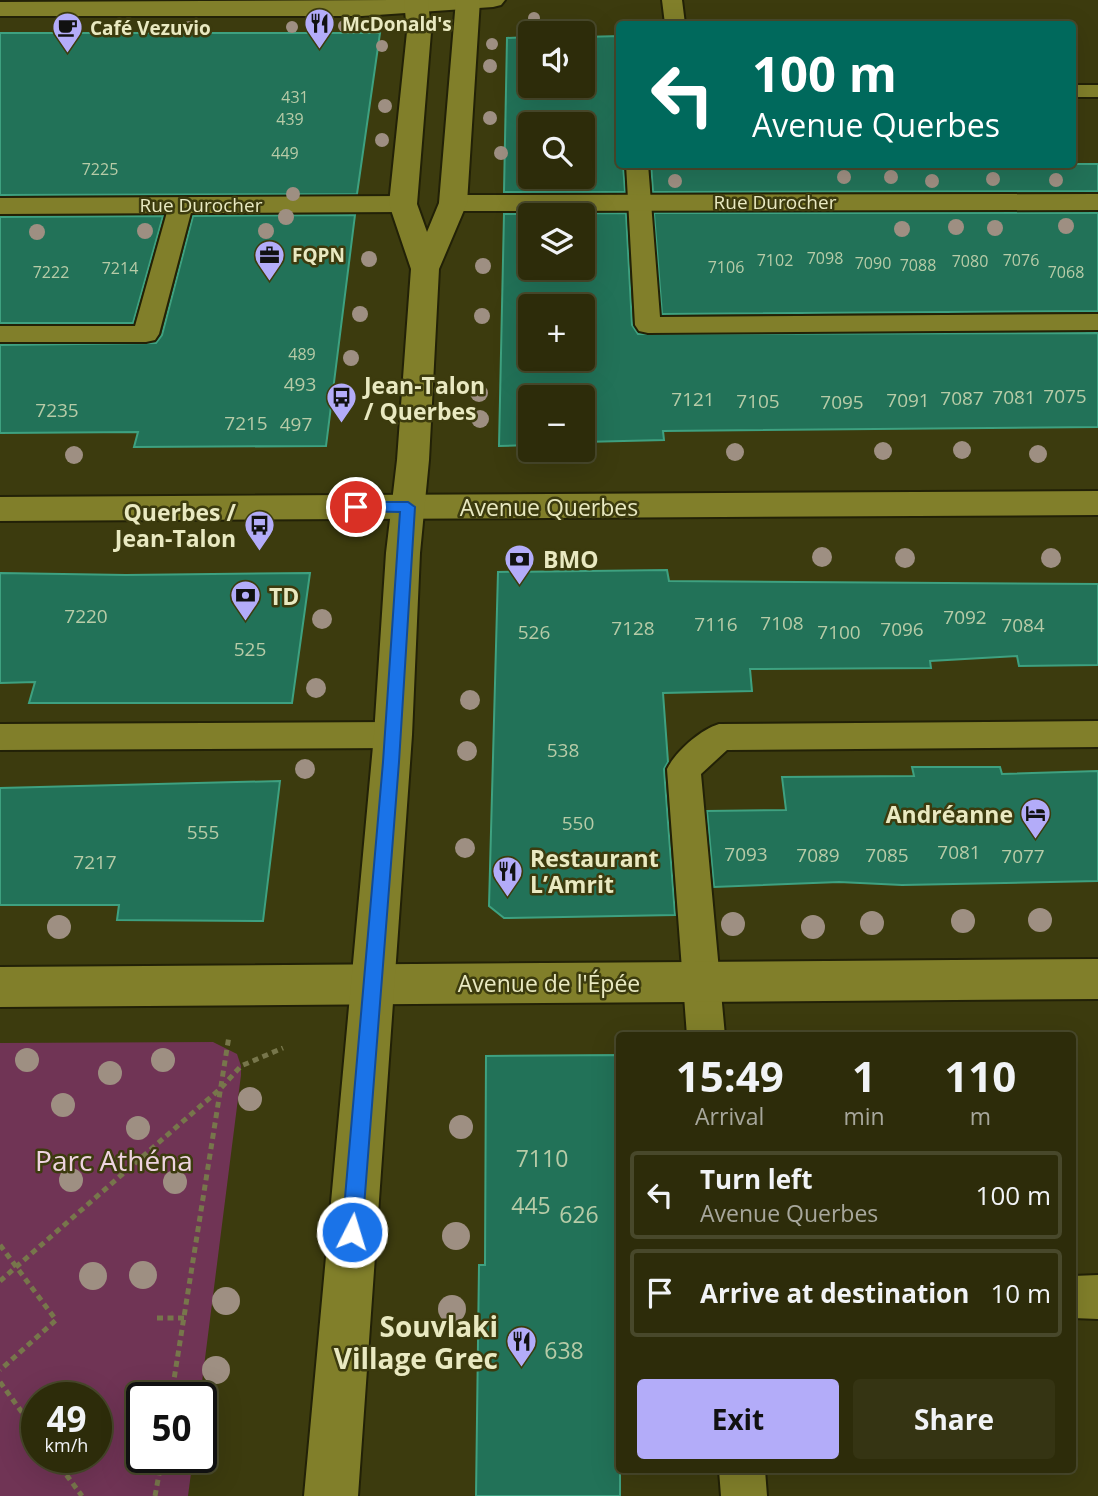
<!DOCTYPE html>
<html lang="en">
<head>
<meta charset="utf-8">
<style>
	body { margin:0; font-family:"Open Sans",sans-serif; background:#353413; color:#f1f3f6; height:100vh; display:flex; flex-direction:column; font-size:26px; white-space:nowrap }
	* { box-sizing:border-box; margin:0 }
	p { font-size:23px; color:#a7a79c }
	.icon { flex:none; width:38px; height:38px; fill:none; stroke:currentColor; stroke-width:2; stroke-linecap:round; stroke-linejoin:round }
	.map { position:relative; flex:1; overflow:hidden }
	.drawer { position:absolute; left:616px; top:1032px; width:460px; height:441px; display:flex; flex-direction:column; background:#2d2c0a; border-radius:7px; box-shadow:0 7px 28px #0002,0 0 0 2px #48482b }
	.drawer>* { flex:none }
	.banner { position:absolute; left:616px; top:21px; width:460px; height:147px; border-radius:7px; box-shadow:0 7px 28px #0002,0 0 0 2px #48482b; background:#00695c; color:#fff; overflow:hidden }
	.buttons { position:absolute; left:518px; top:21px; display:grid; gap:14px }
	.buttons a { display:grid; place-items:center; width:77px; height:77px; border-radius:7px; background:#2d2c0a; box-shadow:0 7px 28px #0002,0 0 0 2px #48482b; font-size:35px }
	.speed { position:absolute; left:21px; top:1382px; display:flex; gap:14px; font-size:35px; font-weight:700; text-align:center }
	.speed>* { display:grid; place-content:center; width:91px; height:91px; border-radius:50%; background:#2d2c0a; box-shadow:0 7px 28px #0002,0 0 0 2px #48482b; line-height:1 }
	.speed small { font-size:18px; font-weight:400 }
	.speed .limit { border:4px solid #111; border-radius:10px; background:#fff; color:#111 }
	.pin { position:absolute; display:grid; place-items:center; width:60px; height:60px; color:#fff; margin:-30px; border:4px solid #fff; border-radius:50%; box-shadow:0 2px 7px #0007 }
	.me { position:absolute; width:77px; margin:-38px; rotate:5deg; stroke-linejoin:round; filter:drop-shadow(0 0 5px #0008) }
	.turn { display:flex; align-items:center; gap:24px; height:147px; padding:0 21px; font-size:32px }
	.turn .icon { width:91px; height:91px; stroke-width:2.5 }
	.turn b { display:block; font-size:49px; line-height:60px }
	.eta { display:flex; justify-content:space-evenly; align-items:center; height:119px; text-align:center }
	.eta b { font-size:42px; font-weight:700; line-height:49px }
	.cta { display:flex; gap:14px; margin-top:auto; padding:14px 21px }
	.cta a { flex:1; height:80px; border-radius:7px; background:#b3acf9; color:#111; font-size:28px; font-weight:700; line-height:80px; text-align:center }
	.cta a+a { background:#353413; color:#f1f3f6 }
	ul { padding:0; list-style:none }
	li { display:flex; align-items:center; gap:21px; height:88px; margin:0 14px 10px; padding:0 7px; border:4px solid #48482b; border-radius:7px }
	li div { flex:1 }
	li b { display:block; font-size:26px }
	li em { font-style:normal }
	.map>svg:first-child { display:block }
	.green { fill:#703455; fill-rule:evenodd }
	.building { fill:#227258; stroke:#3ea180; stroke-width:2; fill-rule:evenodd }
	.lines { fill:none; stroke-linecap:round; stroke-linejoin:round }
	.service-casing { stroke:#222107; stroke-width:4 }
	.minor-casing { stroke:#222107; stroke-width:4 }
	.tertiary-casing { stroke:#222107; stroke-width:4 }
	.secondary-casing { stroke:#222107; stroke-width:4 }
	.path { stroke:#77764b; stroke-width:5; stroke-dasharray:6 4.5; stroke-linecap:butt }
	.service { fill:#817f2a; fill-rule:evenodd }
	.minor { fill:#817f2a; fill-rule:evenodd }
	.tertiary { fill:#817f2a; fill-rule:evenodd }
	.secondary { fill:#817f2a; fill-rule:evenodd }
	.tree { fill:#9e8f82 }
	.route { fill:#1a73e8; stroke:#114b97; stroke-width:2 }
	.labels { text-anchor:middle; dominant-baseline:central; stroke-width:5; stroke-linejoin:round; paint-order:stroke }
	.far-number-label { font-size:16px; fill:#b7cba7 }
	.far-poi-label { font-size:19px; font-weight:bold; fill:#e9e9c1; stroke:#3c3b0e; text-anchor:start }
	.far-street-label { font-size:19px; fill:#e9e9c1; stroke:#3c3b0e }
	.number-label { font-size:19px; fill:#b7cba7 }
	.poi-label { font-size:23px; font-weight:bold; fill:#e9e9c1; stroke:#3c3b0e; text-anchor:start }
	.street-label { font-size:23px; fill:#e9e9c1; stroke:#3c3b0e }
	.near-number-label { font-size:23px; fill:#b7cba7 }
	.near-park-label { font-size:28px; fill:#eed3e0; stroke:#3c3b0e }
	.near-poi-label { font-size:28px; font-weight:bold; fill:#e9e9c1; stroke:#3c3b0e; text-anchor:end }
</style>
</head>
<body>
<div class="map">
<svg width="1098" height="1496" viewBox="0 0 1098 1496">
	<rect width="100%" height="100%" fill="#3c3b0e"/>
	<!-- green -->
	<path class="green" d="M 213,1042 L 237,1054 L 241,1066 L 241,1075 L 200,1398 L 142,1398 L 142,1458 L 193,1458 L 188,1496 L 0,1496 L 0,1043 ZM 96,1398 L 96,1458 L 37,1458 L 37,1398 Z"/>
	<!-- building -->
	<path class="building" d="M 0,33 L 380,33 L 357,194 L 0,195 Z
		M 620,36 L 620,164 L 623,164 L 625,192 L 504,192 L 507,38 L 530,37 L 530,86 L 583,86 L 583,37 ZM 530,124 L 583,124 L 583,177 L 530,177 Z
		M 651,164 L 1098,164 L 1098,191 L 653,192 Z
		M 626,213 L 632,325 L 638,334 L 1098,333 L 1098,427 L 663,431 L 664,440 L 583,442 L 583,397 L 530,397 L 530,445 L 499,446 L 504,214 ZM 530,215 L 583,215 L 583,268 L 530,268 ZM 530,306 L 583,306 L 583,359 L 530,359 Z
		M 654,213 L 1098,213 L 1098,311 L 662,314 Z
		M 355,215 L 326,446 L 134,447 L 138,432 L 0,433 L 0,345 L 156,343 L 162,335 L 193,216 Z
		M 163,216 L 133,323 L 0,323 L 0,217 Z
		M 667,570 L 669,581 L 1098,584 L 1098,665 L 1019,666 L 1017,656 L 930,661 L 931,668 L 750,669 L 752,691 L 663,693 L 668,762 L 664,769 L 675,915 L 504,918 L 489,906 L 498,572 Z
		M 0,573 L 126,575 L 310,573 L 292,703 L 29,703 L 35,682 L 0,683 Z
		M 912,767 L 1000,767 L 1002,774 L 1098,771 L 1098,881 L 902,885 L 839,882 L 714,887 L 707,811 L 786,810 L 782,777 L 914,776 Z
		M 280,781 L 263,921 L 117,920 L 119,905 L 0,905 L 0,788 Z
		M 620,1055 L 620,1496 L 476,1496 L 479,1265 L 485,1265 L 486,1056 Z"/>
	<g class="lines">
		<defs>
			<path id="service" d="M 662,0 L 682,0 L 685,24 L 665,24 Z
				M 1073,85 L 1098,85 L 1098,97 L 1073,97 Z
				M 626,164 L 648,164 L 660,317 L 1098,314 L 1098,330 L 648,333 L 639,331 L 635,325 Z
				M 181,198 L 189,200 L 193,205 L 159,334 L 155,340 L 146,342 L 0,342 L 0,326 L 135,326 L 169,205 L 173,200 Z
				M 1098,721 L 1098,747 L 727,750 L 701,774 L 725,1036 L 687,1036 L 667,769 C 676,751 700,730 719,724 Z
				M 393,722 L 405,726 L 410,735 L 405,744 L 393,748 L 0,750 L 0,724 Z
				M 1098,1275 L 1098,1319 L 1073,1318 L 1073,1276 Z
				M 719,1470 L 765,1470 L 767,1496 L 721,1496 Z"/>
			<path id="minor" d="M 392,0 L 505,0 L 501,5 L 493,7 L 362,16 L 0,16 L 0,2 Z
				M 1098,194 L 1098,210 L 453,211 L 443,209 L 439,203 L 443,197 L 453,195 Z
				M 403,196 L 413,198 L 417,204 L 413,210 L 403,212 L 0,214 L 0,198 Z
				M 1098,959 L 1098,999 L 0,1007 L 0,967 Z"/>
			<path id="tertiary" d="M 1098,491 L 1098,515 L 0,521 L 0,497 Z"/>
			<path id="secondary" d="M 404,0 L 428,0 L 431,32 L 417,204 L 427,232 L 439,203 L 456,0 L 480,0 L 467,203 L 439,269 L 429,460 L 420,553 L 412,735 L 358,1496 L 304,1496 L 374,735 L 386,553 L 397,460 L 411,269 L 389,204 L 407,32 Z"/>
		</defs>
		<!-- service casing -->
		<use href="#service" class="service-casing"/>
		<!-- minor casing -->
		<use href="#minor" class="minor-casing"/>
		<!-- tertiary casing -->
		<use href="#tertiary" class="tertiary-casing"/>
		<!-- secondary casing -->
		<use href="#secondary" class="secondary-casing"/>
		<!-- path -->
		<path class="path" d="M 0,1245 L 56,1320 L 0,1370
			M 0,1281 L 220,1089 L 241,1066 L 283,1048
			M 157,1318 L 184,1318
			M 0,1382 L 37,1433
			M 171,1398 L 229,1036
			M 54,1458 L 82,1496
			M 155,1496 L 162,1458"/>
		<!-- service -->
		<use href="#service" class="service"/>
		<!-- minor -->
		<use href="#minor" class="minor"/>
		<!-- tertiary -->
		<use href="#tertiary" class="tertiary"/>
		<!-- secondary -->
		<use href="#secondary" class="secondary"/>
	</g>
	<!-- trees -->
	<g class="tree">
		<circle cx="534" cy="18" r="6"/>
		<circle cx="344" cy="26" r="6"/>
		<circle cx="189" cy="27" r="6"/>
		<circle cx="292" cy="27" r="6"/>
		<circle cx="58" cy="28" r="6"/>
		<circle cx="492" cy="44" r="6"/>
		<circle cx="382" cy="46" r="6"/>
		<circle cx="490" cy="66" r="7"/>
		<circle cx="385" cy="106" r="7"/>
		<circle cx="490" cy="118" r="7"/>
		<circle cx="382" cy="140" r="7"/>
		<circle cx="501" cy="153" r="7"/>
		<circle cx="844" cy="177" r="7"/>
		<circle cx="891" cy="177" r="7"/>
		<circle cx="993" cy="179" r="7"/>
		<circle cx="1056" cy="180" r="7"/>
		<circle cx="675" cy="181" r="7"/>
		<circle cx="932" cy="181" r="7"/>
		<circle cx="293" cy="194" r="7"/>
		<circle cx="286" cy="217" r="8"/>
		<circle cx="1066" cy="226" r="8"/>
		<circle cx="956" cy="227" r="8"/>
		<circle cx="995" cy="228" r="8"/>
		<circle cx="902" cy="229" r="8"/>
		<circle cx="145" cy="231" r="8"/>
		<circle cx="266" cy="231" r="8"/>
		<circle cx="37" cy="232" r="8"/>
		<circle cx="369" cy="259" r="8"/>
		<circle cx="483" cy="266" r="8"/>
		<circle cx="360" cy="314" r="8"/>
		<circle cx="482" cy="316" r="8"/>
		<circle cx="351" cy="358" r="8"/>
		<circle cx="479" cy="393" r="9"/>
		<circle cx="480" cy="419" r="9"/>
		<circle cx="962" cy="450" r="9"/>
		<circle cx="883" cy="451" r="9"/>
		<circle cx="735" cy="452" r="9"/>
		<circle cx="1038" cy="454" r="9"/>
		<circle cx="74" cy="455" r="9"/>
		<circle cx="822" cy="557" r="10"/>
		<circle cx="905" cy="558" r="10"/>
		<circle cx="1051" cy="558" r="10"/>
		<circle cx="322" cy="619" r="10"/>
		<circle cx="316" cy="688" r="10"/>
		<circle cx="470" cy="700" r="10"/>
		<circle cx="467" cy="751" r="10"/>
		<circle cx="305" cy="769" r="10"/>
		<circle cx="465" cy="848" r="10"/>
		<circle cx="1040" cy="920" r="12"/>
		<circle cx="963" cy="921" r="12"/>
		<circle cx="872" cy="923" r="12"/>
		<circle cx="733" cy="924" r="12"/>
		<circle cx="59" cy="927" r="12"/>
		<circle cx="813" cy="927" r="12"/>
		<circle cx="27" cy="1060" r="12"/>
		<circle cx="163" cy="1060" r="12"/>
		<circle cx="110" cy="1073" r="12"/>
		<circle cx="250" cy="1099" r="12"/>
		<circle cx="63" cy="1105" r="12"/>
		<circle cx="461" cy="1127" r="12"/>
		<circle cx="138" cy="1128" r="12"/>
		<circle cx="71" cy="1180" r="12"/>
		<circle cx="175" cy="1182" r="12"/>
		<circle cx="456" cy="1236" r="14"/>
		<circle cx="143" cy="1275" r="14"/>
		<circle cx="93" cy="1276" r="14"/>
		<circle cx="226" cy="1301" r="14"/>
		<circle cx="452" cy="1309" r="14"/>
		<circle cx="216" cy="1370" r="14"/>
	</g>
	<!-- route -->
	<path class="route" d="M 356,502 L 408,502 L 415,507 L 399,762 L 362,1232 L 359,1239 L 352,1242 L 345,1239 L 342,1232 L 383,762 L 400,512 L 352,511 L 350,507 Z"/>
	<!-- icons -->
	<defs>
		<symbol id="restaurant-pin" viewBox="-11 -11 22 30"><path d="M0 17L-7.5 6A9.5 9.5 0 1 1 7.5 6Z" fill="#b3acf9" stroke="#3c3b0e"/><path d="M-5-6h1v4h1v-4h1v4h1v-4h1v5L-1.5 .5V6h-2V.5L-5-1ZM5-6V6H3V1.5H1.5Q1.5-4 5-6Z" fill="#111"/></symbol>
		<symbol id="cafe-pin" viewBox="-11 -11 22 30"><path d="M0 17L-7.5 6A9.5 9.5 0 1 1 7.5 6Z" fill="#b3acf9" stroke="#3c3b0e"/><path d="M-5.5-4.5H6V0H3Q3 3.5 0 3.5H-2.5Q-5.5 3.5-5.5 0ZM3-3.2v2h1.7v-2ZM-6 4.5H4V6H-6Z" fill="#111"/></symbol>
		<symbol id="office-pin" viewBox="-11 -11 22 30"><path d="M0 17L-7.5 6A9.5 9.5 0 1 1 7.5 6Z" fill="#b3acf9" stroke="#3c3b0e"/><path d="M-6-3h4V-5.5h4V-3h4V5H-6ZM-1-4.5V-3h2v-1.5ZM-6 0V1H6V0Z" fill="#111"/></symbol>
		<symbol id="bus-pin" viewBox="-11 -11 22 30"><path d="M0 17L-7.5 6A9.5 9.5 0 1 1 7.5 6Z" fill="#b3acf9" stroke="#3c3b0e"/><path d="M-5-6H5V4H4V6H2V4H-2V6H-4V4H-5ZM-3.5-4V0h7V-4ZM-3.5 1.2v1.5H-2V1.2ZM2 1.2v1.5H3.5V1.2Z" fill="#111"/></symbol>
		<symbol id="bank-pin" viewBox="-11 -11 22 30"><path d="M0 17L-7.5 6A9.5 9.5 0 1 1 7.5 6Z" fill="#b3acf9" stroke="#3c3b0e"/><path d="M-6-4H6V4H-6ZM0-2.3a2.3 2.3 0 1 0 0 4.6a2.3 2.3 0 1 0 0-4.6Z" fill="#111"/></symbol>
		<symbol id="hotel-pin" viewBox="-11 -11 22 30"><path d="M0 17L-7.5 6A9.5 9.5 0 1 1 7.5 6Z" fill="#b3acf9" stroke="#3c3b0e"/><path d="M-6-4.5h1.5V1H6V5H4.5V3h-9V5H-6ZM-4 0a1.8 1.8 0 1 1 3.6 0ZM.5 0V-2.5h3Q6-2.5 6 0Z" fill="#111"/></symbol>
	</defs>
	<g fill-rule="evenodd">
		<use href="#restaurant-pin" x="302" y="6" width="35" height="47"/>
		<use href="#cafe-pin" x="50" y="10" width="35" height="47"/>
		<use href="#office-pin" x="252" y="238" width="35" height="47"/>
		<use href="#bus-pin" x="324" y="380" width="35" height="47"/>
		<use href="#bus-pin" x="242" y="508" width="35" height="47"/>
		<use href="#bank-pin" x="502" y="542" width="35" height="47"/>
		<use href="#bank-pin" x="228" y="578" width="35" height="47"/>
		<use href="#hotel-pin" x="1018" y="796" width="35" height="47"/>
		<use href="#restaurant-pin" x="490" y="854" width="35" height="47"/>
		<use href="#restaurant-pin" x="504" y="1324" width="35" height="47"/>
	</g>
	<g class="labels">
		<!-- far-number labels -->
		<g class="far-number-label">
			<text x="295" y="97">431</text>
			<text x="290" y="119">439</text>
			<text x="285" y="153">449</text>
			<text x="100" y="169">7225</text>
			<text x="825" y="258">7098</text>
			<text x="775" y="260">7102</text>
			<text x="1021" y="260">7076</text>
			<text x="970" y="261">7080</text>
			<text x="873" y="263">7090</text>
			<text x="918" y="265">7088</text>
			<text x="726" y="267">7106</text>
			<text x="120" y="268">7214</text>
			<text x="51" y="272">7222</text>
			<text x="1066" y="272">7068</text>
			<text x="302" y="354">489</text>
		</g>
		<!-- far-poi labels -->
		<g class="far-poi-label">
			<text x="342" y="24">McDonald's</text>
			<text x="90" y="28">Café Vezuvio</text>
			<text x="292" y="255">FQPN</text>
		</g>
		<!-- far-street labels -->
		<g class="far-street-label">
			<text x="775" y="202">Rue Durocher</text>
			<text x="201" y="205">Rue Durocher</text>
		</g>
		<!-- number labels -->
		<g class="number-label">
			<text x="300" y="384">493</text>
			<text x="1065" y="396">7075</text>
			<text x="1014" y="397">7081</text>
			<text x="962" y="398">7087</text>
			<text x="693" y="399">7121</text>
			<text x="908" y="400">7091</text>
			<text x="758" y="401">7105</text>
			<text x="842" y="402">7095</text>
			<text x="57" y="410">7235</text>
			<text x="246" y="423">7215</text>
			<text x="296" y="424">497</text>
			<text x="86" y="616">7220</text>
			<text x="965" y="617">7092</text>
			<text x="782" y="623">7108</text>
			<text x="716" y="624">7116</text>
			<text x="1023" y="625">7084</text>
			<text x="633" y="628">7128</text>
			<text x="902" y="629">7096</text>
			<text x="534" y="632">526</text>
			<text x="839" y="632">7100</text>
			<text x="250" y="649">525</text>
			<text x="563" y="750">538</text>
			<text x="578" y="823">550</text>
			<text x="203" y="832">555</text>
			<text x="959" y="852">7081</text>
			<text x="746" y="854">7093</text>
			<text x="818" y="855">7089</text>
			<text x="887" y="855">7085</text>
			<text x="1023" y="856">7077</text>
			<text x="95" y="862">7217</text>
		</g>
		<!-- poi labels -->
		<g class="poi-label">
			<text x="364" y="385">Jean-Talon<tspan x="364" dy="26">/ Querbes</tspan></text>
			<text x="236" y="512" text-anchor="end">Querbes /<tspan x="236" dy="26">Jean-Talon</tspan></text>
			<text x="543" y="559">BMO</text>
			<text x="269" y="596">TD</text>
			<text x="1013" y="814" text-anchor="end">Andréanne</text>
			<text x="530" y="858">Restaurant<tspan x="530" dy="26">L’Amrit</tspan></text>
		</g>
		<!-- street labels -->
		<g class="street-label">
			<text x="549" y="507">Avenue Querbes</text>
			<text x="549" y="983">Avenue de l'Épée</text>
		</g>
		<!-- near-number labels -->
		<g class="near-number-label">
			<text x="542" y="1158">7110</text>
			<text x="531" y="1205">445</text>
			<text x="579" y="1214">626</text>
			<text x="564" y="1350">638</text>
		</g>
		<!-- near-park labels -->
		<g class="near-park-label">
			<text x="114" y="1160">Parc Athéna</text>
		</g>
		<!-- near-poi labels -->
		<g class="near-poi-label">
			<text x="498" y="1326">Souvlaki<tspan x="498" dy="32">Village Grec</tspan></text>
		</g>
	</g>
</svg>
<div class="buttons">
<a><svg class="icon" aria-label="sound" viewBox="0 0 24 24"><path d="M4 9h4l5-4v14l-5-4H4zM17 9q2 3 0 6"/></svg></a>
<a><svg class="icon" aria-label="search" viewBox="0 0 24 24"><circle cx="10" cy="10" r="6"/><path d="M15 15l6 6"/></svg></a>
<a><svg class="icon" aria-label="layers" viewBox="0 0 24 24"><path d="M12 4l9 5-9 5-9-5zM3 14l9 5 9-5"/></svg></a>
<a>+</a>
<a>−</a>
</div>
<div class="speed"><div>49<small>km/h</small></div><div class="limit">50</div></div>
<div class="pin" style="left:356px;top:507px;background:#d93025"><svg class="icon" aria-label="arrive" viewBox="0 0 24 24"><path d="M6 21V4h12l-3 4 3 4H6"/></svg></div>
<svg class="me" style="left:352px;top:1232px" viewBox="-20 -20 40 40"><circle r="17" fill="#1a73e8" stroke="#fff" stroke-width="3"/><path d="M0-11L8 9 0 5-8 9z" fill="#fff"/></svg>
<div class="banner">
<div class="turn"><svg class="icon" aria-label="left" viewBox="0 0 24 24"><path d="M17 20v-9H6M10 6l-5 5 5 5"/></svg><div><b>100 m</b>Avenue Querbes</div></div>
</div>
<section class="drawer">
<div class="eta">
<div><b>15:49</b><p>Arrival</p></div>
<div><b>1</b><p>min</p></div>
<div><b>110</b><p>m</p></div>
</div>
<ul>
<li><svg class="icon" aria-label="left" viewBox="0 0 24 24"><path d="M17 20v-9H6M10 6l-5 5 5 5"/></svg><div><b>Turn left</b><p>Avenue Querbes</p></div><em>100 m</em></li>
<li><svg class="icon" aria-label="arrive" viewBox="0 0 24 24"><path d="M6 21V4h12l-3 4 3 4H6"/></svg><div><b>Arrive at destination</b></div><em>10 m</em></li>
</ul>
<div class="cta"><a>Exit</a><a>Share</a></div>
</section>
</div>
</body>
</html>
